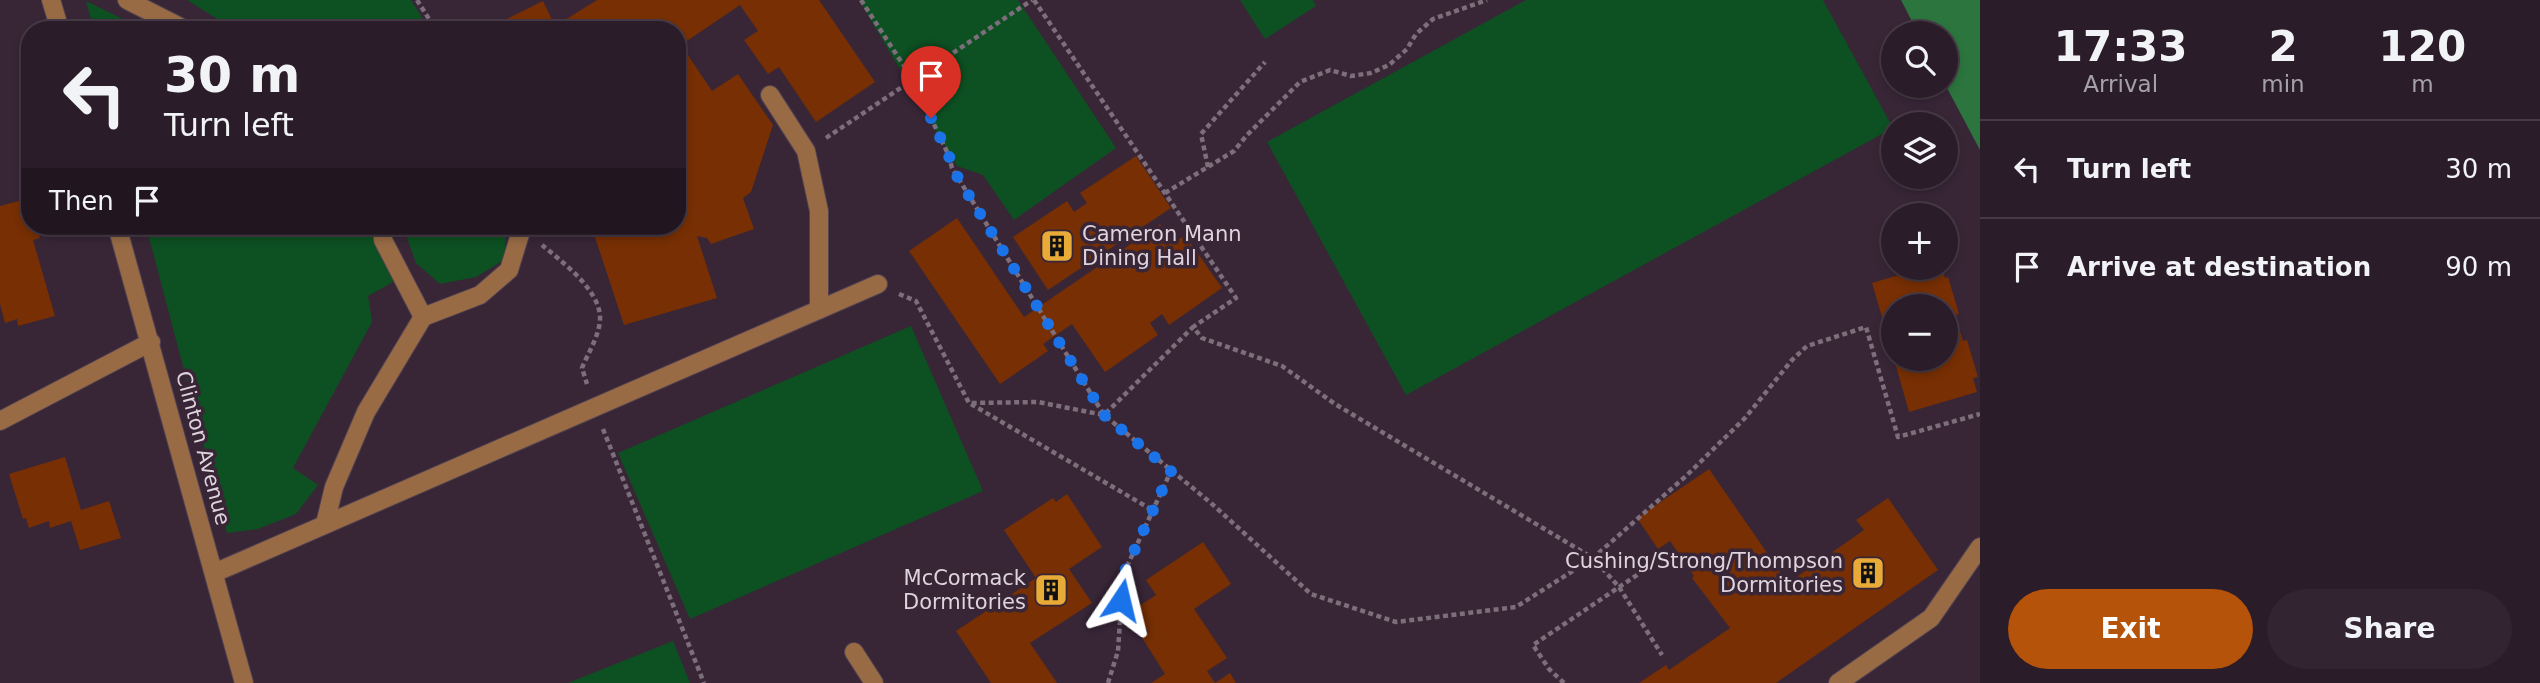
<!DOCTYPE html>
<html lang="en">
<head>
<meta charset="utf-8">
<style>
	body { margin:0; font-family:"DejaVu Sans",sans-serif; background:#322531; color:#f1f3f6; height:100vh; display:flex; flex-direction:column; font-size:26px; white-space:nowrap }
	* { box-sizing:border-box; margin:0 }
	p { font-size:23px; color:#a5a1a8 }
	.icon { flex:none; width:38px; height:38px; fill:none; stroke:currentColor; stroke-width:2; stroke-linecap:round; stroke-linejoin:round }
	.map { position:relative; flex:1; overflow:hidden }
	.panel { display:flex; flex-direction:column; background:#2a1c29; width:560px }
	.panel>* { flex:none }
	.banner { position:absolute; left:21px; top:21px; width:665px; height:214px; border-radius:28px; box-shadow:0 4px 10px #0003,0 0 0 2px #463a46; background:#2a1c29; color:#f1f3f6; overflow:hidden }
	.fabs { position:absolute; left:1881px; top:21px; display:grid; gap:14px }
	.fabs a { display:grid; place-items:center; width:77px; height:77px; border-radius:50%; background:#2a1c29; box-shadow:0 4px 10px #0003,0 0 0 2px #463a46; font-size:35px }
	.pin { position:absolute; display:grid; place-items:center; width:60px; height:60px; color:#fff; margin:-72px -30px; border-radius:50% 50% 50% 0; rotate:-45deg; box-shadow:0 0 7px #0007 }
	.pin .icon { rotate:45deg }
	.me { position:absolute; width:77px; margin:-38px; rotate:10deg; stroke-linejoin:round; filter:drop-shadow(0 0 5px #0008) }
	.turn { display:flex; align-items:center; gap:24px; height:147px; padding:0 28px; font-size:32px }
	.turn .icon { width:91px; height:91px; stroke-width:2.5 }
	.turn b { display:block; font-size:49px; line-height:60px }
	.then { display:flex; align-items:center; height:66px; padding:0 28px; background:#0003; gap:14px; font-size:26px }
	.eta { display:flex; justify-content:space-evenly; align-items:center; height:119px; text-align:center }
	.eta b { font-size:42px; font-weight:700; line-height:49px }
	.button { display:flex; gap:14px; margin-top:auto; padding:14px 28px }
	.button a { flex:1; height:80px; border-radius:42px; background:#b45309; color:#fff; font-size:28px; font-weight:700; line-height:80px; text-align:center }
	.button a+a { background:#322531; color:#f1f3f6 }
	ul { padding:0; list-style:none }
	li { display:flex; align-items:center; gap:21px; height:98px; padding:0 28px; border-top:2px solid #463a46 }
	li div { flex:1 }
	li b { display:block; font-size:26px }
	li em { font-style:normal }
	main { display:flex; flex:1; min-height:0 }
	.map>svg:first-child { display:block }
	.green { fill:#0d5022 }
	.forest { fill:#2c753e }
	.building { fill:#772f03 }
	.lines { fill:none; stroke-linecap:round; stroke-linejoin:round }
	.minor-casing { stroke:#534252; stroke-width:20 }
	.path { stroke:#7d6e7c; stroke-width:4.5; stroke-dasharray:5 3.5; stroke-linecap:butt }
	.minor { stroke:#986b45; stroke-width:18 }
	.route { stroke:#1a73e8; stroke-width:12; stroke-dasharray:0 21.6 }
	.labels { text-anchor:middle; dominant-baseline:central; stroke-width:7; stroke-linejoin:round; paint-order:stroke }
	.poi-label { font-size:21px; fill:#dfd4de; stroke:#382637; text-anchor:end }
	.street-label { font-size:21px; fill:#dfd4de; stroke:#382637 }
</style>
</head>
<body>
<main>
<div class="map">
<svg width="1980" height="683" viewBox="0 0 1980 683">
	<rect width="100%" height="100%" fill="#382637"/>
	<!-- green -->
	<path class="green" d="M 187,0 L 411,0 L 430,30 L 235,30 Z
		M 859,0 L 1018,0 L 1116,148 L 1014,220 L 983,175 L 957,166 Z
		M 1240,0 L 1313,0 L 1316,6 L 1265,39 Z
		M 1526,0 L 1823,0 L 1893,128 L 1406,395 L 1267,142 Z
		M 86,1 L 145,30 L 94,30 Z
		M 146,226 L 375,226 L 393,282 L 368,296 L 372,322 L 293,468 L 318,485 L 296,514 L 258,529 L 227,533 Z
		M 403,226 L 507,226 L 504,260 L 476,277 L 440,284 L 416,263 Z
		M 911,326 L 983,491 L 690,619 L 618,453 Z
		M 673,641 L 690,683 L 568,683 Z"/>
	<!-- forest -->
	<path class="forest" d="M 1901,0 L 1980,0 L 1980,150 L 1946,86 L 1946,33 L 1918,33 Z"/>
	<!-- building -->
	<path class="building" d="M 597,0 L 819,0 L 875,82 L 816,122 L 779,67 L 768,74 L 744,40 L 758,31 L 740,5 L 681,45 L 712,91 L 738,74 L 773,125 L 751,192 L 743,198 L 754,229 L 711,244 L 707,238 L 697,236 L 717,298 L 624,325 L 592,228 L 597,226 L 677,226 L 677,30 L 484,30 L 543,1 L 555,26 Z
		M 1136,156 L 1171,208 L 1048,290 L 1013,237 L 1067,201 L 1074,212 L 1087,203 L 1080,193 Z
		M 30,198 L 30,226 L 37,226 L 40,238 L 33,240 L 55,316 L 18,326 L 17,319 L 5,323 L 0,304 L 0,206 Z
		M 957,218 L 1024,317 L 1160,224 L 1173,243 L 1185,235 L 1222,288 L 1169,325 L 1162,314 L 1150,323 L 1158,335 L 1105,372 L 1072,324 L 1043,344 L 1048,351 L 1000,384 L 909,251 Z
		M 1922,268 L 1942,268 L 1945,278 L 1948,277 L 1959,314 L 1955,315 L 1963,341 L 1967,340 L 1978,377 L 1973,378 L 1977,392 L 1909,412 L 1894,359 L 1946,359 L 1946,306 L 1894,306 L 1893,354 L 1872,283 Z
		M 65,457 L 81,510 L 109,501 L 121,538 L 80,550 L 71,521 L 50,528 L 49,521 L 29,528 L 26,518 L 23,519 L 9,474 Z
		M 1709,469 L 1788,583 L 1864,530 L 1856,520 L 1888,498 L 1938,570 L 1776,683 L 1639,683 L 1666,665 L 1669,670 L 1730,628 L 1692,578 L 1694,576 L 1670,541 L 1658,549 L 1637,518 Z
		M 1067,494 L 1102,547 L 1069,569 L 1092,603 L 1030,643 L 1057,683 L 991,683 L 956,631 L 1036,578 L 1004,530 L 1053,498 L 1056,502 Z
		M 1203,542 L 1231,584 L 1194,609 L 1227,658 L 1207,671 L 1215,683 L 1230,673 L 1236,683 L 1151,683 L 1165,674 L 1141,636 L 1148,631 L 1133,610 L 1156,595 L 1146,580 Z"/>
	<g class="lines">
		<defs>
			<path id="minor" d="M 51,0 L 60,30
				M 127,0 L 186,30
				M 770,95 L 806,151 L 819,211 L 819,310
				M 117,226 L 244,683
				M 382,226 L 383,240 L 423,317 L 480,295 L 509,270 L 521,231 L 519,226
				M 0,421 L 151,342
				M 325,524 L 334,487 L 366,412 L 423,317
				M 214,573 L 878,284
				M 854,652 L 874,683
				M 1838,683 L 1931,618 L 1980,547"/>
		</defs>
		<!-- minor casing -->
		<use href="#minor" class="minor-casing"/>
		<!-- path -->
		<path class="path" d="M 417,0 L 436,30
			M 861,0 L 913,80 L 949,156 L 952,168 L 1104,415 L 1211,503 L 1311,594 L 1396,622 L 1516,607 L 1593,558 L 1619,587 L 1662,655
			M 1034,0 L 1236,298 L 1193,327 L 1202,338 L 1282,366 L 1335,404 L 1593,558 L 1686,476 L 1745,418 L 1792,360 L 1807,346 L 1866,327 L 1898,437 L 1980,414
			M 826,138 L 1032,0
			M 1208,167 L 1201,134 L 1265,62
			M 1165,193 L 1234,151 L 1247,135 L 1300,82 L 1330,70 L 1351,76 L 1371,73 L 1389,65 L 1407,49 L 1416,34 L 1433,19 L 1487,0
			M 542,245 C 561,261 598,288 600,316 C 601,333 588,353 582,368 L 587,384
			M 899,294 L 916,301 L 969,403 L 1038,402 L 1104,415 L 1193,327
			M 971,404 L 1154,511
			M 603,429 L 704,683
			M 1108,683 L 1118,651 L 1123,575 L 1171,471
			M 1564,683 L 1549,669 L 1533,645 L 1661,559"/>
		<!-- minor -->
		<use href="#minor" class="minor"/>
	</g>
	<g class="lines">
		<!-- route -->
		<path class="route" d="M 931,118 L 949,156 L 952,168 L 1104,415 L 1171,471 L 1123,575 L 1121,600"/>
	</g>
	<!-- icons -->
	<defs>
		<symbol id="building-square" viewBox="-11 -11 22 22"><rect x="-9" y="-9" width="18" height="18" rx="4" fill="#e9ab38" stroke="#382637"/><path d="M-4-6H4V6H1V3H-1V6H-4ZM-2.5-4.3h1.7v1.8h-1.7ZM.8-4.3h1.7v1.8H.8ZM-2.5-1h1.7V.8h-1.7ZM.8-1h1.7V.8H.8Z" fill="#111"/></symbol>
	</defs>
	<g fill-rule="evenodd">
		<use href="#building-square" x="1038" y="227" width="38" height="38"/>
		<use href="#building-square" x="1849" y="554" width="38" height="38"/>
		<use href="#building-square" x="1032" y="571" width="38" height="38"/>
	</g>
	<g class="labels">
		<!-- poi labels -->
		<g class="poi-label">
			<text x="1082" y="234" text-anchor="start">Cameron Mann<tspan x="1082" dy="24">Dining Hall</tspan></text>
			<text x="1843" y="561">Cushing/Strong/Thompson<tspan x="1843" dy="24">Dormitories</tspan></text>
			<text x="1026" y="578">McCormack<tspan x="1026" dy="24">Dormitories</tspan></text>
		</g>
		<!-- street labels -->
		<g class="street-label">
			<text transform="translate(203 448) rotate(75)">Clinton Avenue</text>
		</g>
	</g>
</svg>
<div class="fabs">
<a><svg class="icon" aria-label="search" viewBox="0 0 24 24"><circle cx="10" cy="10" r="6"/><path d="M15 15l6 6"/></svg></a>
<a><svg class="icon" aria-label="layers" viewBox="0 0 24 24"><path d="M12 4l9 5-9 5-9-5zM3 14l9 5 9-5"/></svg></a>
<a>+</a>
<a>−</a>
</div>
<div class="pin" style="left:931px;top:118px;background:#d93025"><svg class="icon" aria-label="arrive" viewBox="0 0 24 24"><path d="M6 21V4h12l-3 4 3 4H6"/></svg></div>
<svg class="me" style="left:1121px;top:600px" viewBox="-20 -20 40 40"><path d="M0-17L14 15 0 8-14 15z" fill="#1a73e8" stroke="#fff" stroke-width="4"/></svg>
<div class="banner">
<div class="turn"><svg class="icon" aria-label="left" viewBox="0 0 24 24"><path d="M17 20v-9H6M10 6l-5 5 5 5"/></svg><div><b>30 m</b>Turn left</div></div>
<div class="then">Then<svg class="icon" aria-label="arrive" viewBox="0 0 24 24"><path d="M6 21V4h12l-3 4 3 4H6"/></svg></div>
</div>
</div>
<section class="panel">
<div class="eta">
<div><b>17:33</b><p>Arrival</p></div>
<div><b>2</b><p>min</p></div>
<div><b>120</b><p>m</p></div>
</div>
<ul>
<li><svg class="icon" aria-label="left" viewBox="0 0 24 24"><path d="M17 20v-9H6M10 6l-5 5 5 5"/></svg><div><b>Turn left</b></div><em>30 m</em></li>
<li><svg class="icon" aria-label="arrive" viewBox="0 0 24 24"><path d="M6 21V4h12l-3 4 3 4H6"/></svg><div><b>Arrive at destination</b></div><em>90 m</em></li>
</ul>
<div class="button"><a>Exit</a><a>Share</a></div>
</section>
</main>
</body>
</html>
